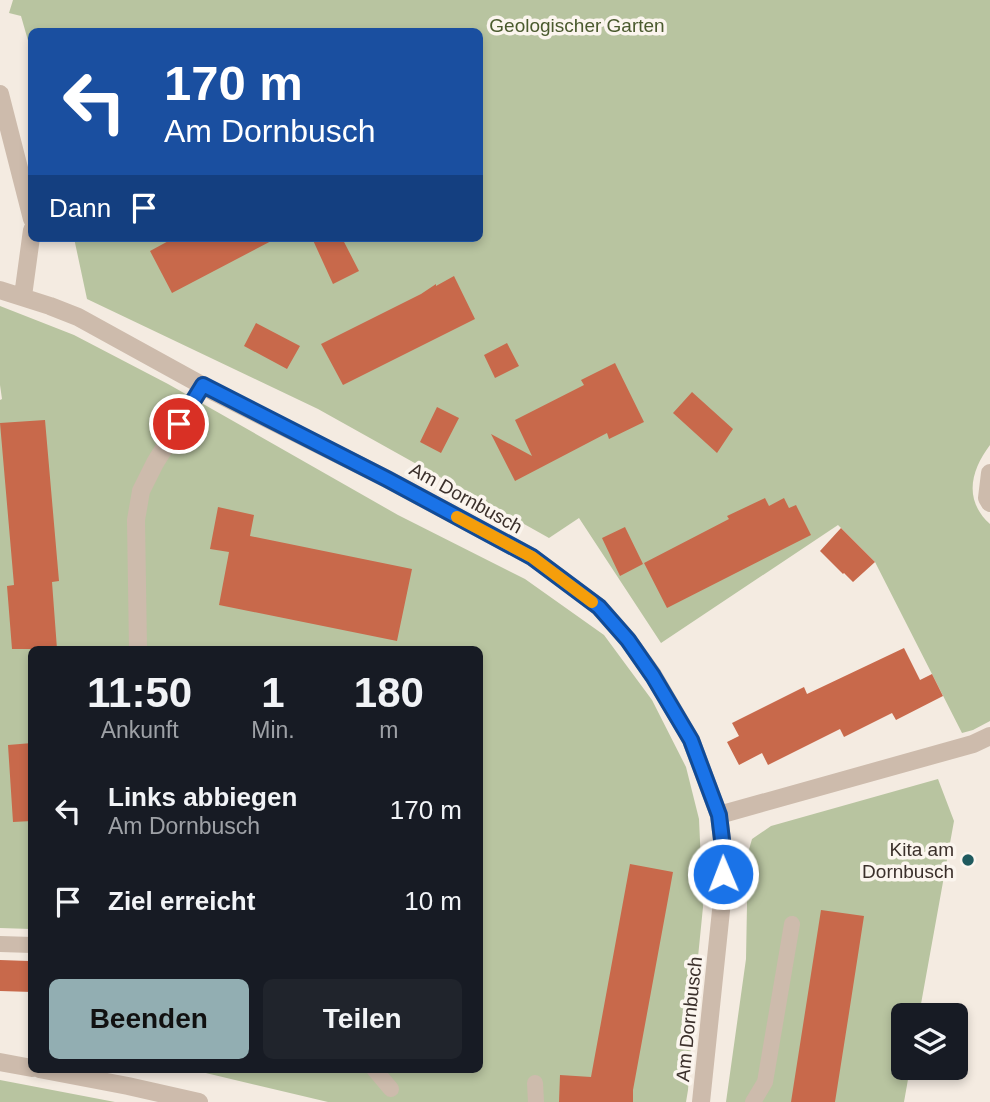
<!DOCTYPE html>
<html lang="de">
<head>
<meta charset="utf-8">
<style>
	body { margin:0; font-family:Arial,sans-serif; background:#20242c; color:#f1f3f6; height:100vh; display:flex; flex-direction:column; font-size:26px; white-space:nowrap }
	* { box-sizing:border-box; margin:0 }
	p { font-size:23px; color:#9ea1a6 }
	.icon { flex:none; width:38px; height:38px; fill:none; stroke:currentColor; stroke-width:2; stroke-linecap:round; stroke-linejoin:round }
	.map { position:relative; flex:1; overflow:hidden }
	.drawer { position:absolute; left:28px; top:646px; width:455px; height:427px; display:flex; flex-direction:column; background:#171b24; border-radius:10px; box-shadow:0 4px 10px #0003 }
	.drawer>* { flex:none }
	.guide { position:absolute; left:28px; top:28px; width:455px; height:214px; border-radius:10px; box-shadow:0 4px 10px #0003; background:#1a4fa0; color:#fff; overflow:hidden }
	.buttons { position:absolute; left:891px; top:1003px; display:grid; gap:14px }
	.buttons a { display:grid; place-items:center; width:77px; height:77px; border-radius:10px; background:#171b24; box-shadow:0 4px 10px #0003; font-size:35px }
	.pin { position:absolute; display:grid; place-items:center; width:60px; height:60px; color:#fff; margin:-30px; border:4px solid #fff; border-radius:50%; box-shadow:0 2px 7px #0007 }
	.me { position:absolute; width:77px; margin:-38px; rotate:359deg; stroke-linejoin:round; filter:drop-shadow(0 0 5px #0008) }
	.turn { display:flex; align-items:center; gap:24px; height:147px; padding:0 21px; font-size:32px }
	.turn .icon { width:91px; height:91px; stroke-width:2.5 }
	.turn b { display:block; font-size:49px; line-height:60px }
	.then { display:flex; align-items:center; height:66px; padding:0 21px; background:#0003; gap:14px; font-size:26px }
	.eta { display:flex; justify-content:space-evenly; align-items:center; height:119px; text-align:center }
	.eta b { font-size:42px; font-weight:700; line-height:49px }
	.cta { display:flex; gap:14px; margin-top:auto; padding:14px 21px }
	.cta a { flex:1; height:80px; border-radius:10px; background:#92aeb2; color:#111; font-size:28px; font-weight:700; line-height:80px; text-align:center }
	.cta a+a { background:#20242c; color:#f1f3f6 }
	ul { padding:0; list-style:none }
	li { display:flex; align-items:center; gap:21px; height:91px; padding:0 21px }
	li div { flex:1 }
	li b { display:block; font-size:26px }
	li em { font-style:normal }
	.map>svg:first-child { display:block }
	.green { fill:#b8c4a0 }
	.building { fill:#c8694b }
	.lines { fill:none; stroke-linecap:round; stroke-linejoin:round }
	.service { stroke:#cdbbac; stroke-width:16 }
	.minor { stroke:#cdbbac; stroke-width:18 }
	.route-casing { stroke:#114b97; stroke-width:18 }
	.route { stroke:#1a73e8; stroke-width:12 }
	.slow { stroke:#f59e0b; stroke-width:12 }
	.poi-dot { fill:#1f5a5e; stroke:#fbf5ee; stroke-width:2.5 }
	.labels { text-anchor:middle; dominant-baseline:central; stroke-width:7; stroke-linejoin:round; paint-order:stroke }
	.park-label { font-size:19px; fill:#4a5a2e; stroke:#fbf5ee }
	.street-label { font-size:19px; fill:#3b302b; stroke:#fbf5ee }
	.poi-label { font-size:19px; fill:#3b302b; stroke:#fbf5ee; text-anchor:end }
</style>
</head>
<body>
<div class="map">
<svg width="990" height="1102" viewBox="0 0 990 1102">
	<rect width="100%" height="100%" fill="#f4ebe1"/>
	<!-- green -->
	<path class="green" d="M 13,0 L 990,0 L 990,445 C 971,470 963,500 990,524 L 990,721 L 973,730 L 962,733 L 875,562 L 838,525 L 661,643 L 579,518 L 549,538 L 318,409 L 87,299 L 74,238 L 480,238 L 480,32 L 32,32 L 31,51 L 21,16 L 9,13 Z
		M 0,306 L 74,335 L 168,384 L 398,515 L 525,579 L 604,635 L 652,700 L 686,767 L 699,819 L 703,907 L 695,987 L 688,1090 L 686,1102 L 328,1102 L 189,1069 L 480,1069 L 480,649 L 32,649 L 31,929 L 0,928 L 0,400 L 2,399 L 0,385 Z
		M 938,779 L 954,821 L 919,1015 L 903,1015 L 903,1068 L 910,1068 L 904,1102 L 726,1102 L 746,959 L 747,905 L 746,860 L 752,839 L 771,826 Z
		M 0,1080 L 115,1102 L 0,1102 Z"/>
	<!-- building -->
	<path class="building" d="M 174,238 L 277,238 L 172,293 L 150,251 Z
		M 312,238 L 342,238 L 359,271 L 333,284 Z
		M 454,276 L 475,319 L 343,385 L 321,344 L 421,294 L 436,284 L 436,286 Z
		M 256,323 L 300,346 L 287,369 L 244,346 Z
		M 507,343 L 519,366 L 495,378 L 484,355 Z
		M 615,363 L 644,422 L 609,439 L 607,433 L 515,481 L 491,434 L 532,456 L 515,420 L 584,385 L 581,380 Z
		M 692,392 L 733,429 L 717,453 L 673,413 Z
		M 437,407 L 459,418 L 441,453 L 420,442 Z
		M 45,420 L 59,581 L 52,582 L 57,649 L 12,649 L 7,586 L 14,585 L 0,423 Z
		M 765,498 L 769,506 L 784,498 L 789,508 L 796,505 L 811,535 L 667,608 L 644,563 L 729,519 L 727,516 Z
		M 218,507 L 254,515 L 250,536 L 412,569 L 397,641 L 219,605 L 229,552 L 210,549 Z
		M 625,527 L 643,564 L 620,576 L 602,538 Z
		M 841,528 L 875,562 L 853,582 L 844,573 L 843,574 L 820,551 Z
		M 904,648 L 920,680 L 932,674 L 943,696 L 896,720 L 892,713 L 844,737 L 840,729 L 768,765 L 762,753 L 739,765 L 727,742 L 739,736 L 732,723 L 804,687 L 807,694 Z
		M 32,743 L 32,821 L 13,822 L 8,745 Z
		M 630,864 L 673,872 L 633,1090 L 633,1102 L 559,1102 L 560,1075 L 591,1077 Z
		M 821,910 L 864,916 L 849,1013 L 835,1102 L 791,1102 Z
		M 0,960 L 29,961 L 29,968 L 32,968 L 32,992 L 0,991 Z"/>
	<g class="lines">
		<!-- service -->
		<path class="service" d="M 0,944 L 32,945
			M 374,1069 L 391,1089
			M 535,1083 L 536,1102
			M 753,1102 L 765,1082 L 792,924"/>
		<!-- minor -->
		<path class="minor" d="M 0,94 L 32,219
			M 0,290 L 50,306 L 78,317 L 216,393 L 387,479 L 532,557 L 599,607 L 628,640 L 653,675 L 691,740 L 719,815 L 723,848 L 722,901 L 701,1102
			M 23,296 L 32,230
			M 990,473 L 987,498 L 990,503
			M 138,649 L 136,520 L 141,491 L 155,463 L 203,385
			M 719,815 L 973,744 L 990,736
			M 0,1062 L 32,1068
			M 39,1069 L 128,1086 L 199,1102"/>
	</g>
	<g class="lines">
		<defs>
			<path id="route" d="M 179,424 L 203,385 L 387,479 L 532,557 L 599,607 L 628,640 L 653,676 L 691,740 L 719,815 L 723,848 L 723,874"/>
		</defs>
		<!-- route casing -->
		<use href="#route" class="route-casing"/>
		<!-- route -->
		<use href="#route" class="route"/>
		<!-- slow -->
		<path class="slow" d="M 457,517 L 532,557 L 592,602"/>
	</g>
	<!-- markers -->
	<circle class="poi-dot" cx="968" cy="860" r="7"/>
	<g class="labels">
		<!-- park labels -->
		<g class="park-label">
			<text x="577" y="25">Geologischer Garten</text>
		</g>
		<!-- street labels -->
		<g class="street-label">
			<text transform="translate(466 498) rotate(29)">Am Dornbusch</text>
			<text transform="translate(689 1019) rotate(-84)">Am Dornbusch</text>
		</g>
		<!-- poi labels -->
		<g class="poi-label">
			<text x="954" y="849">Kita am<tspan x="954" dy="22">Dornbusch</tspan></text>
		</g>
	</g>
</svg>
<div class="buttons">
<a><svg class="icon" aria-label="layers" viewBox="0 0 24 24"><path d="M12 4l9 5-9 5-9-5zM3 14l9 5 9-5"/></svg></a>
</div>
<div class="pin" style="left:179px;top:424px;background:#d93025"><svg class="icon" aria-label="arrive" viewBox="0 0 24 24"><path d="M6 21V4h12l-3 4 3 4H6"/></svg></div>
<svg class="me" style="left:723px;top:874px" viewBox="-20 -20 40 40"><circle r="17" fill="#1a73e8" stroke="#fff" stroke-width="3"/><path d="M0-11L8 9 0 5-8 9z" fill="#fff"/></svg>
<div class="guide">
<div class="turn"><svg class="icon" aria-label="left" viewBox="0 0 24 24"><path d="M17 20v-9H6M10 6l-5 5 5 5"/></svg><div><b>170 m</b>Am Dornbusch</div></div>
<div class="then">Dann<svg class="icon" aria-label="arrive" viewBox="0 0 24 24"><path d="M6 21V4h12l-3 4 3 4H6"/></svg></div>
</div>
<section class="drawer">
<div class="eta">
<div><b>11:50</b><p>Ankunft</p></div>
<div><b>1</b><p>Min.</p></div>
<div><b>180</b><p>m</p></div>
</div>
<ul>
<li><svg class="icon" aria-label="left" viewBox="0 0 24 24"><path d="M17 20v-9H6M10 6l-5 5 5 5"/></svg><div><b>Links abbiegen</b><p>Am Dornbusch</p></div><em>170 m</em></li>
<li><svg class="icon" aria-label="arrive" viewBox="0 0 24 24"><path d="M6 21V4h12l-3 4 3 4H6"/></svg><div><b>Ziel erreicht</b></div><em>10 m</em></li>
</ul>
<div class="cta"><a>Beenden</a><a>Teilen</a></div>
</section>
</div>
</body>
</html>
